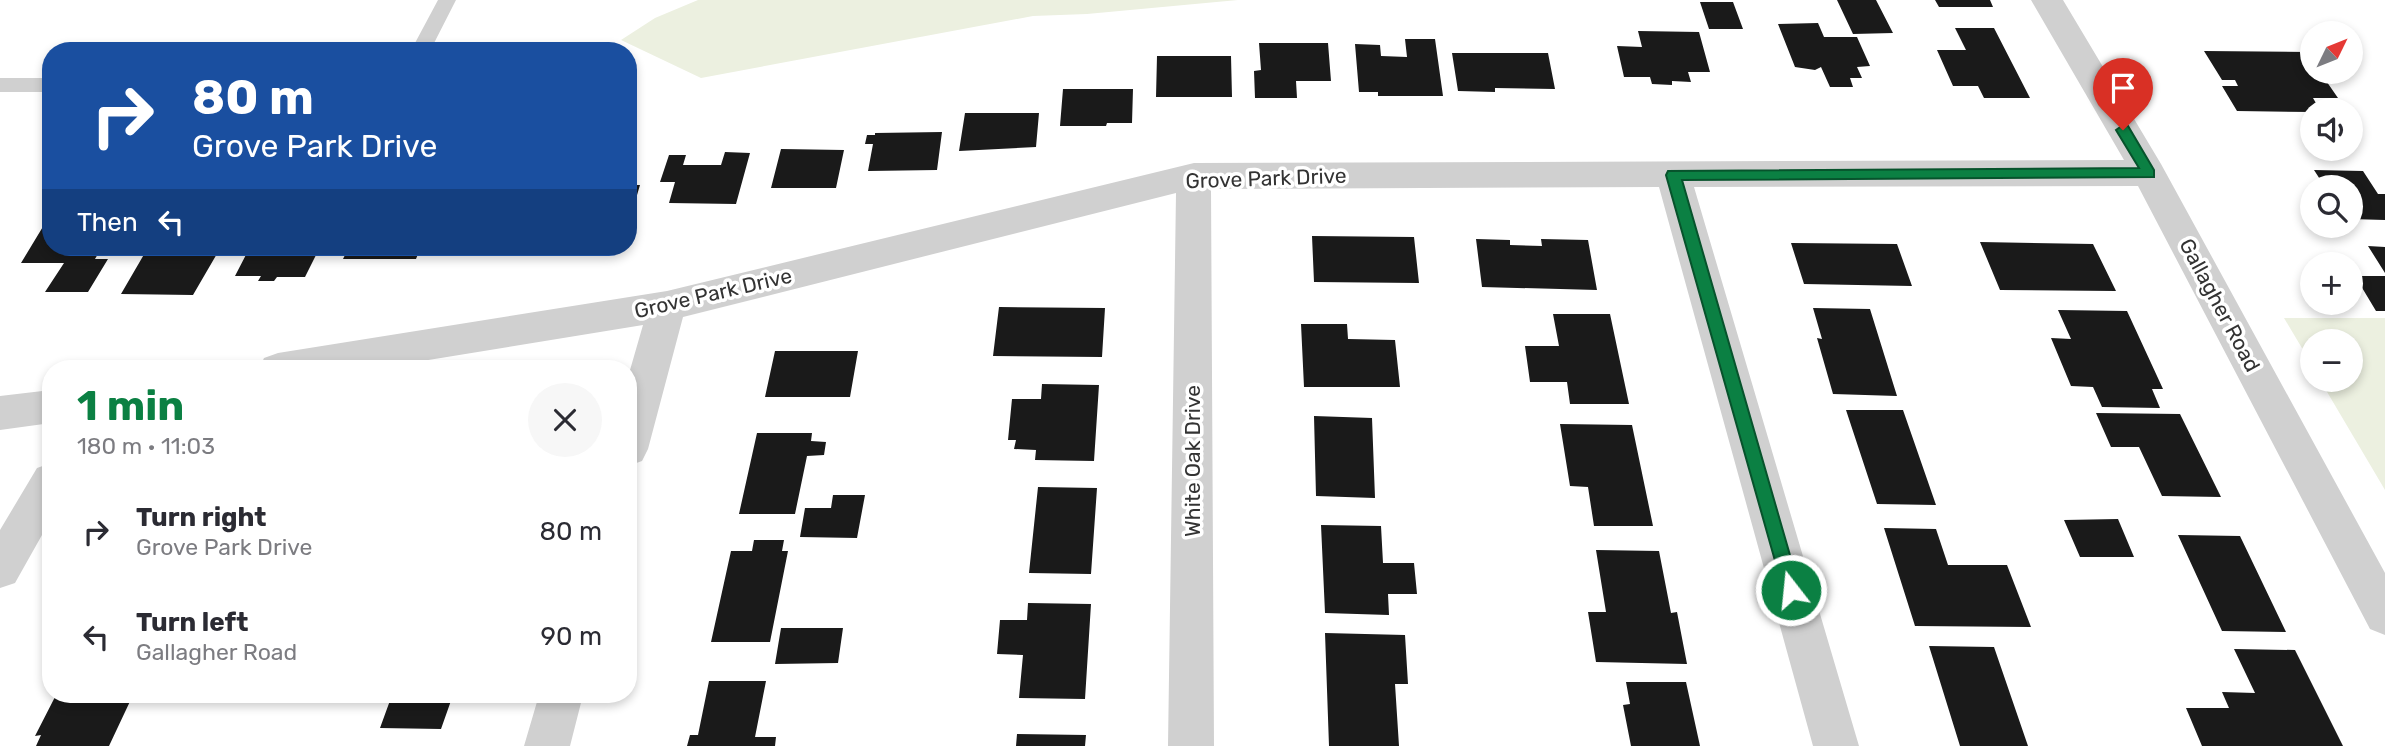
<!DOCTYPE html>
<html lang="en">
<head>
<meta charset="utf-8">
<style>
	body { margin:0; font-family:Rubik,sans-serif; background:#f7f7f7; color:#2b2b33; height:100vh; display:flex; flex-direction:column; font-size:26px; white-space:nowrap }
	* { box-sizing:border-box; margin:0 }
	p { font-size:23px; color:#7c7c81 }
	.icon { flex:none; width:38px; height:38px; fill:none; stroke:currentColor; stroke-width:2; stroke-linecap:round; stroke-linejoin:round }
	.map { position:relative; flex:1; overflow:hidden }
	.panel { position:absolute; left:42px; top:360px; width:595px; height:343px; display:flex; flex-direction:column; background:#fff; border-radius:28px; box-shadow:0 4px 10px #0003 }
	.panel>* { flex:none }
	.top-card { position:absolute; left:42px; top:42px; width:595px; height:214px; border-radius:28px; box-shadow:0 4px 10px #0003; background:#1a4fa0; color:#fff; overflow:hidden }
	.needle { width:46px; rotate:47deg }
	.fabs { position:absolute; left:2300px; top:21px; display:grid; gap:14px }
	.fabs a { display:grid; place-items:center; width:63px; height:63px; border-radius:50%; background:#fff; box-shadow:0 4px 10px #0003; font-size:35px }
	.pin { position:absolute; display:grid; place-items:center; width:60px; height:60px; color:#fff; margin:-72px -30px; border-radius:50% 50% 50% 0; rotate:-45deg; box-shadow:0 0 7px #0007 }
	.pin .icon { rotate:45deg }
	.me { position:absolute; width:77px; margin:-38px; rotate:344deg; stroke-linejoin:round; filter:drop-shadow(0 0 5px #0008) }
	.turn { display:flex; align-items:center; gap:24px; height:147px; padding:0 35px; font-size:32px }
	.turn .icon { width:91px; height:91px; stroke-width:2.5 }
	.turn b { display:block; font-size:49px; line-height:60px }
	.then { display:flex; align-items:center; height:66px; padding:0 35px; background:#0003; gap:14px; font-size:26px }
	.round { display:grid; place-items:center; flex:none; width:74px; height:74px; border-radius:37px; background:#f7f7f7 }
	.headline { display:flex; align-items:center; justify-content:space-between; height:119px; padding:0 35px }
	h1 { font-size:42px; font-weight:700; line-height:52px; color:#0b8043 }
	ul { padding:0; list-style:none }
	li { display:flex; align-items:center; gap:21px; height:105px; padding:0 35px }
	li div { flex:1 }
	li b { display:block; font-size:26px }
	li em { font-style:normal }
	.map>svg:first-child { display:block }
	.green { fill:#ecf0e0 }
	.building { fill:#1a1a1a }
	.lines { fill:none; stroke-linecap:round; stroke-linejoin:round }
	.service { fill:#d0d0d0; fill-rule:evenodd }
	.minor { fill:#d0d0d0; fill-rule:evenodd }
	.route { fill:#0b8043; stroke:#07532c; stroke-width:2 }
	.labels { text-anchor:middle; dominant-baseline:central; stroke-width:7; stroke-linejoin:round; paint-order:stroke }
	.street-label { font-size:21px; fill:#333; stroke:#fff }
</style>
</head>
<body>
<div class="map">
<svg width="2385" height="746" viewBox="0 0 2385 746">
	<rect width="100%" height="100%" fill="#fff"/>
	<!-- green -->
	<path class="green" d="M 698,0 L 1238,0 L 1087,14 L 1033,16 L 701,78 L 621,40 L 655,18 Z
		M 2284,318 L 2385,318 L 2385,490 L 2320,380 L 2350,380 L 2350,341 L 2312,341 L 2312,365 Z"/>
	<!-- building -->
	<path class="building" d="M 1837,0 L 1876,0 L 1893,33 L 1853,34 Z
		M 1935,0 L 1990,0 L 1993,7 L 1939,7 Z
		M 1700,2 L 1733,2 L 1743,29 L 1709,29 Z
		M 1818,23 L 1824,37 L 1857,37 L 1870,66 L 1857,67 L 1862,78 L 1850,78 L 1853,87 L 1830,87 L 1821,67 L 1815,70 L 1795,67 L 1778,24 Z
		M 1955,28 L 1994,28 L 2030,98 L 1984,98 L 1978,86 L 1953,86 L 1937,50 L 1966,50 Z
		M 1638,31 L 1699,32 L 1710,72 L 1688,72 L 1691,82 L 1672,81 L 1672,85 L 1652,84 L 1650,77 L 1624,77 L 1617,46 L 1642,47 Z
		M 1405,39 L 1435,39 L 1443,96 L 1378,96 L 1378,92 L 1359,92 L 1355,44 L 1380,45 L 1381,56 L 1407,57 Z
		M 1259,43 L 1328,43 L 1331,81 L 1296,81 L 1297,98 L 1255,98 L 1254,71 L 1261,70 Z
		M 2204,51 L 2307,52 L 2312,59 L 2312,72 L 2320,72 L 2338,98 L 2313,98 L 2320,110 L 2312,112 L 2237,111 L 2222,86 L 2238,86 L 2235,80 L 2222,80 Z
		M 1452,53 L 1548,53 L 1555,89 L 1495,88 L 1495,92 L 1458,91 Z
		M 1157,56 L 1231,56 L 1232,97 L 1156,97 Z
		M 1063,89 L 1133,89 L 1132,123 L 1107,123 L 1106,126 L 1060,126 Z
		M 965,113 L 1039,113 L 1036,147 L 959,151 Z
		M 942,132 L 937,170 L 868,171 L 873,144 L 865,144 L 867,135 L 875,135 L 875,133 Z
		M 781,149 L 844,150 L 836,188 L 771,188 Z
		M 725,152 L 750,153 L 736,204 L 669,203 L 675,182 L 660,182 L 669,155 L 686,155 L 683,165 L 721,165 Z
		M 2314,170 L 2363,171 L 2378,194 L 2385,194 L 2385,220 L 2350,219 L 2350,187 L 2325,187 Z
		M 628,185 L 640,185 L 629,222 L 628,222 Z
		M 44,225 L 51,225 L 51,247 L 102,247 L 95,259 L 108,259 L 88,292 L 45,292 L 64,263 L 21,263 Z
		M 1312,236 L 1414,237 L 1419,283 L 1314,282 Z
		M 1476,239 L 1510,240 L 1510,245 L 1542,246 L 1541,239 L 1588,240 L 1597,290 L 1482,287 Z
		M 1980,242 L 2093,244 L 2116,291 L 2000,290 Z
		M 1791,243 L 1897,244 L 1912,286 L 1804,284 Z
		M 2368,246 L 2385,247 L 2385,273 Z
		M 250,247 L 320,247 L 305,277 L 277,277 L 274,281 L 258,281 L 261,276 L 235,276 Z
		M 338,247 L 421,247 L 416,259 L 343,259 L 346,253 L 335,253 Z
		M 146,251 L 218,252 L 193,295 L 121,294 Z
		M 2355,276 L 2385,276 L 2385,311 L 2376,311 Z
		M 999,307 L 1105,308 L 1102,357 L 993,356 Z
		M 1813,308 L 1870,309 L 1897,396 L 1833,394 L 1817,338 L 1822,339 Z
		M 2058,310 L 2127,311 L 2163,389 L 2152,389 L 2160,408 L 2102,407 L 2093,387 L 2071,386 L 2051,338 L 2071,339 Z
		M 1553,314 L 1610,314 L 1629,404 L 1570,404 L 1567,382 L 1530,382 L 1525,346 L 1559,346 Z
		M 1301,324 L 1347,324 L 1348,339 L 1395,340 L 1400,387 L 1304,387 Z
		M 775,351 L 858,351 L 850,397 L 765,397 Z
		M 1042,384 L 1099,385 L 1094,461 L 1035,460 L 1036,450 L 1014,449 L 1016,440 L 1008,440 L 1012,399 L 1041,399 Z
		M 1846,410 L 1903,410 L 1936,505 L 1877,504 Z
		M 2096,413 L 2180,414 L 2221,497 L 2162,496 L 2139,447 L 2111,447 Z
		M 1314,416 L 1372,418 L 1375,498 L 1316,496 Z
		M 1560,424 L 1632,425 L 1653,526 L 1594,526 L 1588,487 L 1570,486 Z
		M 757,433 L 812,433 L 811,441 L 826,442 L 824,455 L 807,456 L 795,514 L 739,514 Z
		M 1038,487 L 1097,488 L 1091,574 L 1029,573 Z
		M 833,495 L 865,495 L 857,538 L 800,537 L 805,508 L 831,508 Z
		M 2118,519 L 2134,557 L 2080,557 L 2064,520 Z
		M 1321,525 L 1381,526 L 1383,563 L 1414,563 L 1417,594 L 1388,594 L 1389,615 L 1325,613 Z
		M 1884,528 L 1936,529 L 1948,565 L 2007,565 L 2031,627 L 1915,626 Z
		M 2178,535 L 2240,536 L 2286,632 L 2222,631 Z
		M 754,540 L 784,540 L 782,551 L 788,551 L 770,642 L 711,642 L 731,551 L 752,551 Z
		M 1596,550 L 1659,551 L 1671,613 L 1677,612 L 1687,664 L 1596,662 L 1588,612 L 1606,612 Z
		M 1028,603 L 1091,604 L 1085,699 L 1019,698 L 1023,655 L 997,654 L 1000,620 L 1027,620 Z
		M 781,628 L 843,628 L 838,663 L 775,664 Z
		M 1325,633 L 1405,635 L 1408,684 L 1395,684 L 1399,746 L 1329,746 Z
		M 1929,646 L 1994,647 L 2028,746 L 1960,746 Z
		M 2234,649 L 2295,650 L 2343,746 L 2202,746 L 2186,708 L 2229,708 L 2222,692 L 2255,693 Z
		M 709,681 L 766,681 L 755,737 L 776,737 L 775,746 L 687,746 L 690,735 L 698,735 Z
		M 1626,682 L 1686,682 L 1700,746 L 1631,746 L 1623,705 L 1630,704 Z
		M 56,695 L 133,695 L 109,746 L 36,746 L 41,735 L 35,736 Z
		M 392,695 L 453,695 L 441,729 L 380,728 Z
		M 1017,734 L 1086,735 L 1085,746 L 1016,746 Z"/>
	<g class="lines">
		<!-- service -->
		<path class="service" d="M 438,0 L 456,0 L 430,51 L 400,51 L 402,46 L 415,43 Z
			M 0,78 L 51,78 L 51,92 L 0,92 Z"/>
		<!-- minor -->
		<path class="minor" d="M 2031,0 L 2063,0 L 2161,164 L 2385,573 L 2385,635 L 2370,629 L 2138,186 L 1694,187 L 1859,746 L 1813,746 L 1659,187 L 1211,189 L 1214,746 L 1168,746 L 1176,193 L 683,317 L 648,449 L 642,461 L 628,466 L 628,377 L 643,325 L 373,369 L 259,369 L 264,358 L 278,353 L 667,291 L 1194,163 L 2124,160 Z
			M 51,390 L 51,423 L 0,430 L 0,396 Z
			M 51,463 L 51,519 L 15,583 L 0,588 L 0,530 L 37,468 Z
			M 539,695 L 583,695 L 570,746 L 524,746 Z"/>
	</g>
	<!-- route -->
	<path class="route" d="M 2123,125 L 2128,126 L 2154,170 L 2154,177 L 1682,180 L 1800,590 L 1798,596 L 1791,598 L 1785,596 L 1666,175 L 1668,171 L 2139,168 L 2116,130 Z"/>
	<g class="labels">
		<!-- street labels -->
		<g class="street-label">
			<text transform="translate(1266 178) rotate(-2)">Grove Park Drive</text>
			<text transform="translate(713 293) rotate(-13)">Grove Park Drive</text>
			<text transform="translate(2220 305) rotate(62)">Gallagher Road</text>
			<text transform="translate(1192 461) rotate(-90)">White Oak Drive</text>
		</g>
	</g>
</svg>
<div class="fabs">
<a><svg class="needle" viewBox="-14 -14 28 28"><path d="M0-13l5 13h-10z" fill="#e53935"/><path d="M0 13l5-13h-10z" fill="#7c7c81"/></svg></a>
<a><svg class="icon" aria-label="sound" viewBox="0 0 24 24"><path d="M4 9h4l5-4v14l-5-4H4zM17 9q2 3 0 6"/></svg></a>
<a><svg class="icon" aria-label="search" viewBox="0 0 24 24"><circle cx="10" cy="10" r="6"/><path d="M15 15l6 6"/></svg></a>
<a>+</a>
<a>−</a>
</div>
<div class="pin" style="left:2123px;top:130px;background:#d93025"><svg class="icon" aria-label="arrive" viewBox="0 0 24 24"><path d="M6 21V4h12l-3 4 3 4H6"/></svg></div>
<svg class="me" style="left:1791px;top:590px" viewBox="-20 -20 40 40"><circle r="17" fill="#0b8043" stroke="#fff" stroke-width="3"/><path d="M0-11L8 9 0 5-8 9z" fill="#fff"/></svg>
<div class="top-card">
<div class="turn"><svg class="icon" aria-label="right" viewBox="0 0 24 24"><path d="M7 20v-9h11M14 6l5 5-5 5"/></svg><div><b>80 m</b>Grove Park Drive</div></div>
<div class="then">Then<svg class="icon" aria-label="left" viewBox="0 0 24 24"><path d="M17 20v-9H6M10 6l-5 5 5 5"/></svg></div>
</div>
<section class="panel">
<div class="headline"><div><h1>1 min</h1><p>180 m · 11:03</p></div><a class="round"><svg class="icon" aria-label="close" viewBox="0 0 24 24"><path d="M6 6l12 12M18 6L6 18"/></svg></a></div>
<ul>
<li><svg class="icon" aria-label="right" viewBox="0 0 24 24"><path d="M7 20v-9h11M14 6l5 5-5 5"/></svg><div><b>Turn right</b><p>Grove Park Drive</p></div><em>80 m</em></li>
<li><svg class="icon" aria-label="left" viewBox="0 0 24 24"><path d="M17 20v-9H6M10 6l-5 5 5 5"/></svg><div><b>Turn left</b><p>Gallagher Road</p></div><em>90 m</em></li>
</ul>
</section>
</div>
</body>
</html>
